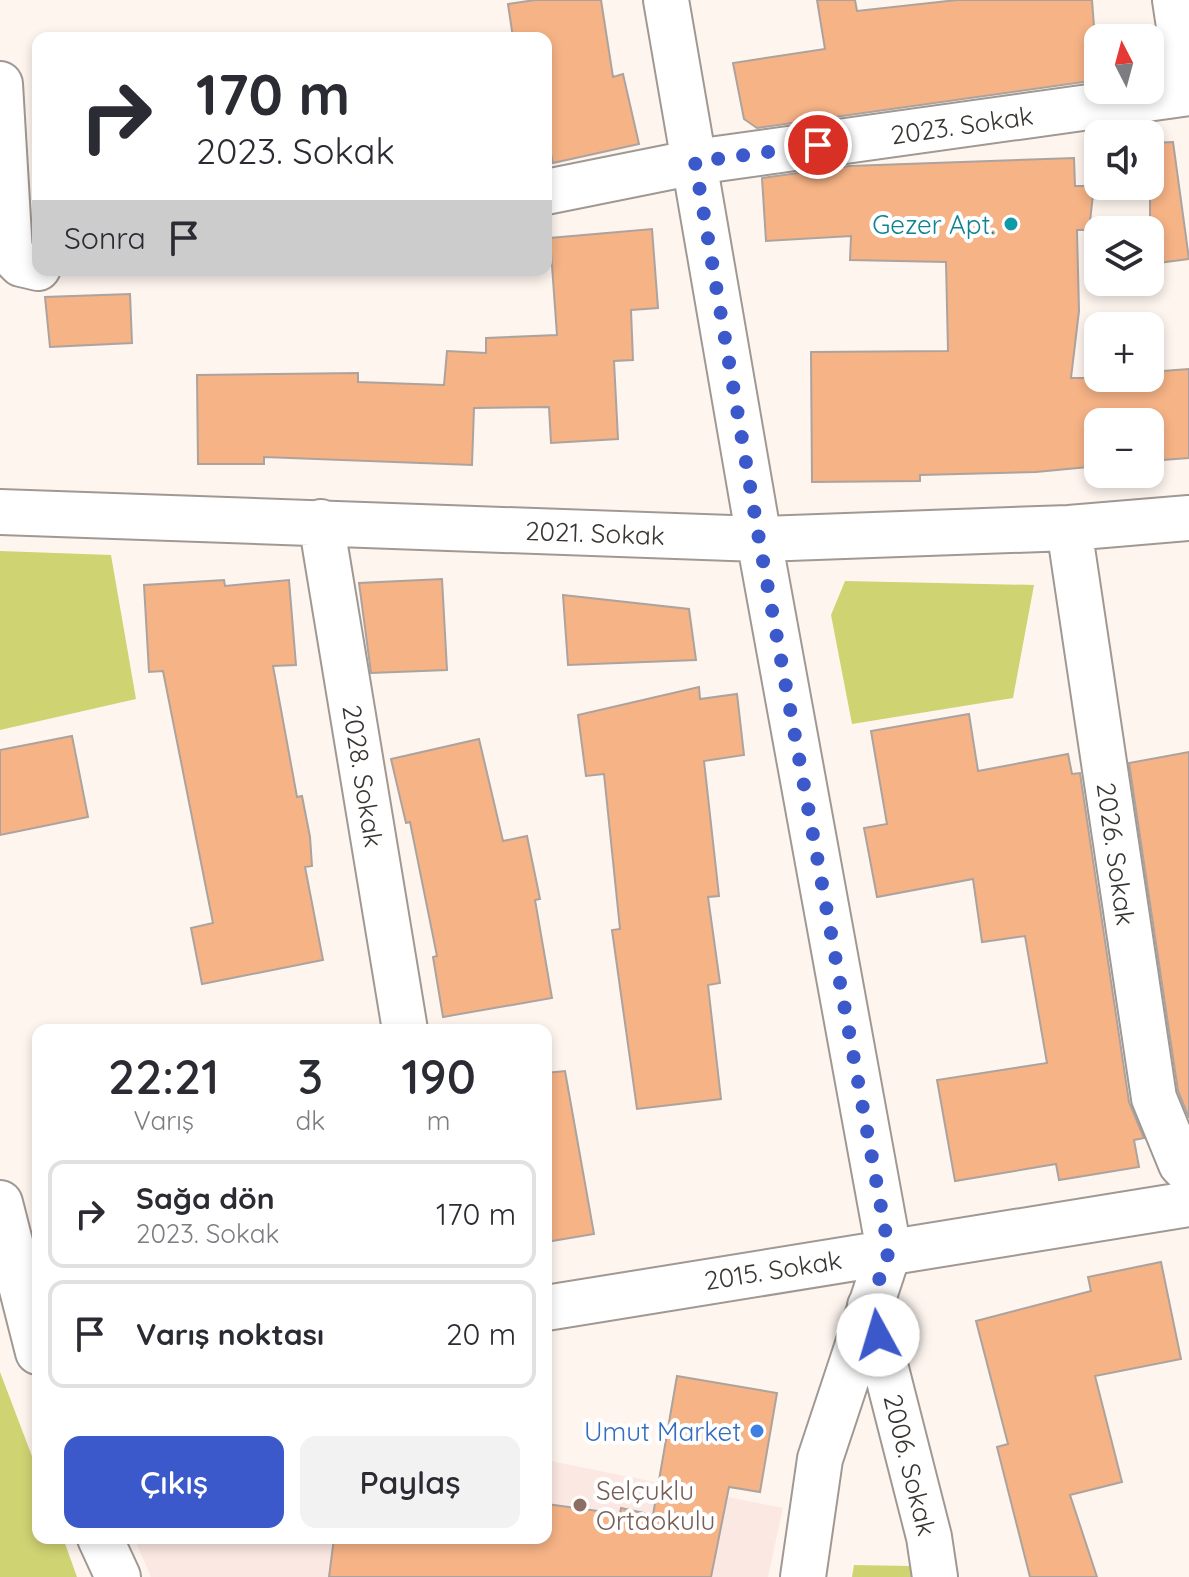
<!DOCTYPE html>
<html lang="tr">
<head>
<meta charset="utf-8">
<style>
	body { margin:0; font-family:Quicksand,sans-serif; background:#f2f2f3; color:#2b2b33; height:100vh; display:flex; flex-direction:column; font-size:30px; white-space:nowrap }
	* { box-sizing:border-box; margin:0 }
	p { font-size:26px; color:#7c7c81 }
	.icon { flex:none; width:44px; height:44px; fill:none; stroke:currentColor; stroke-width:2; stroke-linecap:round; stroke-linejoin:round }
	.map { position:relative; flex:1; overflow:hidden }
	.drawer { position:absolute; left:32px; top:1024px; width:520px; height:520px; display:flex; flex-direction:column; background:#fff; border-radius:16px; box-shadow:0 4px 12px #0003 }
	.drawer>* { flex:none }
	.hud { position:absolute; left:32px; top:32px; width:520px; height:244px; border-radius:16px; box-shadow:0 4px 12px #0003; background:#fff; color:#2b2b33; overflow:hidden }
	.needle { width:52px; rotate:354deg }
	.fabs { position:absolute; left:1084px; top:24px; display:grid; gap:16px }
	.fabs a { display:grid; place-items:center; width:80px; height:80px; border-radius:16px; background:#fff; box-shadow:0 4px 12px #0003; font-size:40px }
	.pin { position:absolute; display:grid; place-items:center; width:68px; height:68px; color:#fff; margin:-34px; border:4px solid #fff; border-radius:50%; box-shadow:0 2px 8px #0007 }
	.me { position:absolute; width:88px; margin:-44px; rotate:354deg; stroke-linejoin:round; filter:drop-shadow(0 0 6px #0008) }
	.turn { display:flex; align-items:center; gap:28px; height:168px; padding:0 32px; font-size:36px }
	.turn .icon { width:104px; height:104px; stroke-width:2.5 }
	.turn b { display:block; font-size:56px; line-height:68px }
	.then { display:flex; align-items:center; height:76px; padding:0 32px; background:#0003; gap:16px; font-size:30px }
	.eta { display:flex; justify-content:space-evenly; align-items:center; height:136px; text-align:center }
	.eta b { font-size:48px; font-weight:600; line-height:56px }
	.button { display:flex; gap:16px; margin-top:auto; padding:16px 32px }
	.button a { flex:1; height:92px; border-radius:16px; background:#3c59cb; color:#fff; font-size:32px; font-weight:600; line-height:92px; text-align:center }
	.button a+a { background:#f2f2f3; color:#2b2b33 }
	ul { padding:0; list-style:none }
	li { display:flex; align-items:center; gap:24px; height:108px; margin:0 16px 12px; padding:0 16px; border:4px solid #e1e1e2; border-radius:16px }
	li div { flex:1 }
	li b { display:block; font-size:30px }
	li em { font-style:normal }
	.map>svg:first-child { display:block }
	.education { fill:#fce8e3 }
	.green { fill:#d0d372 }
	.building { fill:#f6b386; stroke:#aca39e; stroke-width:2 }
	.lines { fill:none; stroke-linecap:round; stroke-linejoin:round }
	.street-casing { stroke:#a09892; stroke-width:48 }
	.street { stroke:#fff; stroke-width:44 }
	.route { stroke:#3c59cb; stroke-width:14; stroke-dasharray:0 25.2 }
	.culture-dot { fill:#0f9aa8; stroke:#fff; stroke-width:3 }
	.shop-dot { fill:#3f7fe0; stroke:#fff; stroke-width:3 }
	.education-dot { fill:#8d6e63; stroke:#fff; stroke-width:3 }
	.labels { text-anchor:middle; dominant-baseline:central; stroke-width:8; stroke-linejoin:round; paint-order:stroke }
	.street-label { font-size:26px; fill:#383532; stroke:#fff }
	.culture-label { font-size:26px; fill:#0d838f; stroke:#fff; text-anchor:end }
	.shop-label { font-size:26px; fill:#366cbe; stroke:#fff; text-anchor:end }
	.education-label { font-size:26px; fill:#785e54; stroke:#fff; text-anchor:start }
</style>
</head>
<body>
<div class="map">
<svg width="1189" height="1577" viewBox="0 0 1189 1577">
	<rect width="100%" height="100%" fill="#fef5ef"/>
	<!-- education -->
	<path class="education" d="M 546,1460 L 783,1508 L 768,1577 L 151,1577 L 134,1538 L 546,1538 Z"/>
	<!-- green -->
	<path class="green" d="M 0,551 L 111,555 L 136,699 L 0,730 Z
		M 845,581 L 1034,585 L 1013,698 L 852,724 L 831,615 Z
		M 0,1372 L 38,1472 L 38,1538 L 63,1538 L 77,1577 L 0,1577 Z
		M 854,1565 L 911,1566 L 913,1577 L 852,1577 Z"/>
	<!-- building -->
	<path class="building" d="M 535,0 L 601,0 L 613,77 L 623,74 L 639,144 L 553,163 L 546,132 L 546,38 L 513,38 L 508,4 Z
		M 817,0 L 855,0 L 857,11 L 957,0 L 1092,0 L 1098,80 L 757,128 L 744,119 L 733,63 L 825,49 Z
		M 1173,142 L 1189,259 L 1150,264 L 1150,143 Z
		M 1074,158 L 1075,186 L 1094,186 L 1089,230 L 1077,230 L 1079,311 L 1071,378 L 1150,378 L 1150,372 L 1189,369 L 1189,458 L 1150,461 L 1150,422 L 1098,422 L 1098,466 L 1036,472 L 920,475 L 920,481 L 812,482 L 811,352 L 948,351 L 946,262 L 850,260 L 851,236 L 766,241 L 762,178 L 849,166 Z
		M 652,229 L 658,308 L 631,310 L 633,360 L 614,361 L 618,439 L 551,443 L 549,407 L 474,408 L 472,465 L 264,457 L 264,464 L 198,464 L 197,375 L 358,373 L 358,382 L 444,385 L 447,351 L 486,353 L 486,338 L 557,335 L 550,238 Z
		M 130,294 L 132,343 L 50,347 L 45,297 Z
		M 442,579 L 447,670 L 371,673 L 359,583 Z
		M 224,580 L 225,586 L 289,580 L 296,665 L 273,666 L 297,797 L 302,796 L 310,837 L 312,866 L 305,867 L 323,960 L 202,984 L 191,928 L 213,923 L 163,671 L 149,672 L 144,585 Z
		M 563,595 L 689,609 L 696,660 L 568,665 Z
		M 699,687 L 700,699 L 737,694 L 744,755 L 704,761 L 719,896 L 708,897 L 720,983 L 708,985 L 721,1099 L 637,1109 L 612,930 L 620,929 L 604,774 L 586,776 L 578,715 Z
		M 969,714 L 978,771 L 1068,754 L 1072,774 L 1080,773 L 1129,1102 L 1144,1138 L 1134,1140 L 1139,1167 L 1059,1180 L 1056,1164 L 955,1181 L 937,1080 L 1047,1063 L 1025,936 L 982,942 L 973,879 L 877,897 L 864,828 L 887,824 L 871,731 Z
		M 72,736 L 88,817 L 0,835 L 0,750 Z
		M 479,739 L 503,841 L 527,836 L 540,899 L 535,900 L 552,998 L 443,1017 L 433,957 L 437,956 L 410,822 L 406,823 L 391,759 Z
		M 1189,752 L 1189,1118 L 1178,1091 L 1129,763 Z
		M 565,1071 L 594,1234 L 546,1242 L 546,1073 Z
		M 1161,1262 L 1181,1359 L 1095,1376 L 1122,1482 L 1070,1495 L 1097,1577 L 1030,1577 L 997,1447 L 1008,1444 L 976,1321 L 1091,1291 L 1088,1277 Z
		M 677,1376 L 777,1393 L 760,1492 L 729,1487 L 711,1577 L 329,1577 L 334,1538 L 546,1538 L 546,1504 L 620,1514 L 621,1508 L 653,1515 Z"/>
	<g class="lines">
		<defs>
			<path id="street" d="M 666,0 L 759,539 L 889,1251 L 820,1459 L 803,1577
				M 1175,0 L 1189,93
				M 0,84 L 10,253 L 21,264 L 38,268
				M 546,192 L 695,162 L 1189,93
				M 0,512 L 759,539 L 1069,528 L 1189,518
				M 321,522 L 405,1030
				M 1069,528 L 1154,1098 L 1181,1164 L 1189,1172
				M 0,1203 L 38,1352
				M 870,1306 L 929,1537 L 935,1577
				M 546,1308 L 1189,1204
				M 100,1538 L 118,1577"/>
		</defs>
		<!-- street casing -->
		<use href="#street" class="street-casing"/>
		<!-- street -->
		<use href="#street" class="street"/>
	</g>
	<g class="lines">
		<!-- route -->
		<path class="route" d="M 818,145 L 695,162 L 759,539 L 889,1251 L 870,1306 L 878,1335"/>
	</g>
	<!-- markers -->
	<circle class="culture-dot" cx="1011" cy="224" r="8"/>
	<circle class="shop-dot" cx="757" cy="1431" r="8"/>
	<circle class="education-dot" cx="580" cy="1505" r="8"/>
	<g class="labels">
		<!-- street labels -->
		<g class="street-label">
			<text transform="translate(962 125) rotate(-8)">2023. Sokak</text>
			<text transform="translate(595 533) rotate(2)">2021. Sokak</text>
			<text transform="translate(363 776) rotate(81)">2028. Sokak</text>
			<text transform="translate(1116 854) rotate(82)">2026. Sokak</text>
			<text transform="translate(773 1270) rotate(-9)">2015. Sokak</text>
			<text transform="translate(910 1465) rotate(76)">2006. Sokak</text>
		</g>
		<!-- culture labels -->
		<g class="culture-label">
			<text x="995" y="224">Gezer Apt.</text>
		</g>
		<!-- shop labels -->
		<g class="shop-label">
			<text x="741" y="1431">Umut Market</text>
		</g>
		<!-- education labels -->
		<g class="education-label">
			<text x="596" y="1490">Selçuklu<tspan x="596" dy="30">Ortaokulu</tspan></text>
		</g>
	</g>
</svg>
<div class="fabs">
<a><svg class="needle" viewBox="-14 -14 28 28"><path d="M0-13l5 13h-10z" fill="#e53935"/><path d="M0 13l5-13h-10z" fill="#7c7c81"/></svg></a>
<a><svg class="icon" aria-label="sound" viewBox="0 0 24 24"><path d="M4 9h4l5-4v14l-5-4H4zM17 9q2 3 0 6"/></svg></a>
<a><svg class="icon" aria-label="layers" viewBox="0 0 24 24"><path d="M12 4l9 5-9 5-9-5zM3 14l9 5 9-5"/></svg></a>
<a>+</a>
<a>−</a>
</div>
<div class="pin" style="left:818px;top:145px;background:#d93025"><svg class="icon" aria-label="arrive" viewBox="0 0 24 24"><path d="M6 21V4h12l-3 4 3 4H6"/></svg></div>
<svg class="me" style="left:878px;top:1335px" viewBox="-20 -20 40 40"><circle r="19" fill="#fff"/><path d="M0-13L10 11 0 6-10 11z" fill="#3c59cb"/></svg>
<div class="hud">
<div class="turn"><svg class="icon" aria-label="right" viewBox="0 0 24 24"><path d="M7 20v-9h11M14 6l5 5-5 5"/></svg><div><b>170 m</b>2023. Sokak</div></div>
<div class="then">Sonra<svg class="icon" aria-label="arrive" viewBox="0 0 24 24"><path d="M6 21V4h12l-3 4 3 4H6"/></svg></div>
</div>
<section class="drawer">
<div class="eta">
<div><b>22:21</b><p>Varış</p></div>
<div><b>3</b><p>dk</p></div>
<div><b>190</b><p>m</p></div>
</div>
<ul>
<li><svg class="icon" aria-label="right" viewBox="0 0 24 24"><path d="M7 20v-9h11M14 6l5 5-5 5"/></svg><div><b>Sağa dön</b><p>2023. Sokak</p></div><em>170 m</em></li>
<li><svg class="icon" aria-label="arrive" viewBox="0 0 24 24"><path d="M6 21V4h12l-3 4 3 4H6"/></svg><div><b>Varış noktası</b></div><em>20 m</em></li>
</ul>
<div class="button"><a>Çıkış</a><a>Paylaş</a></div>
</section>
</div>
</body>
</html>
